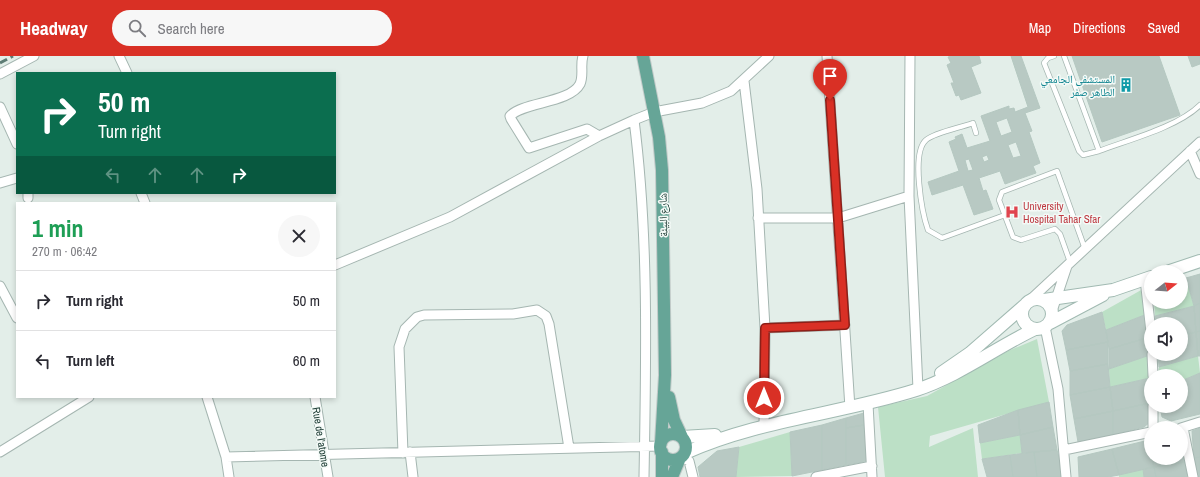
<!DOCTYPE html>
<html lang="en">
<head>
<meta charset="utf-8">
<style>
	body { margin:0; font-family:"Archivo Narrow","Noto Naskh Arabic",sans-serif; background:#f7f7f7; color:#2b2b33; height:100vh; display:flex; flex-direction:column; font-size:15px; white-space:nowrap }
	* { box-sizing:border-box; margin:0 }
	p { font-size:13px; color:#7c7c81 }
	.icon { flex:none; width:22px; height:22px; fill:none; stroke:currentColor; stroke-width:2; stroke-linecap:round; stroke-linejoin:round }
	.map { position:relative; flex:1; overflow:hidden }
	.drawer { position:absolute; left:16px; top:146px; width:320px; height:196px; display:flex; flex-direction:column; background:#fff; border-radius:0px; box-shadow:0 2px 6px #0003 }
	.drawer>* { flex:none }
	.banner { position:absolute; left:16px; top:16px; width:320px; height:122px; border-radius:0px; box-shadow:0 2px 6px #0003; background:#0b6e4f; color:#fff; overflow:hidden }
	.needle { width:26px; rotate:73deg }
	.tools { position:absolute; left:1144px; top:209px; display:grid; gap:8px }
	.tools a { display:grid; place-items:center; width:44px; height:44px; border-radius:50%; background:#fff; box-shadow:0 2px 6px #0003; font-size:20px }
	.pin { position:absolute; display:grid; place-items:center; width:34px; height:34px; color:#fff; margin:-41px -17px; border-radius:50% 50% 50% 0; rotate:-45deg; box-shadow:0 0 4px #0007 }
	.pin .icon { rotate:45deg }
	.me { position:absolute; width:44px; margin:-22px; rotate:0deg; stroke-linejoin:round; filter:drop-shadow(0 0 3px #0008) }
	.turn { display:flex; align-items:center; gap:14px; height:84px; padding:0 16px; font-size:18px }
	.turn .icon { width:52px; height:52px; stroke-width:2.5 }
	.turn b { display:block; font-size:28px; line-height:34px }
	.lanes { display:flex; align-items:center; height:38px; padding:0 16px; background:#0003; justify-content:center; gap:20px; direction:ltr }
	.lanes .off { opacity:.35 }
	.round { display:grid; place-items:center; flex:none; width:42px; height:42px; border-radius:21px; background:#f7f7f7 }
	.summary { display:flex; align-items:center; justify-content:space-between; height:68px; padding:0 16px }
	h1 { font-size:24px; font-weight:800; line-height:30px; color:#1e9e55 }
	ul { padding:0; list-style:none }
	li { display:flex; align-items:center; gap:12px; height:60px; padding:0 16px; border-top:1px solid #e1e1e2 }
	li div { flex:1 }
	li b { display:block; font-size:15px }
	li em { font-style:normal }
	header { display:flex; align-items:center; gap:24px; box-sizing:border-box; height:56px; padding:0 20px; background:#d93025; color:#fff }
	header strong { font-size:19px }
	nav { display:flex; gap:22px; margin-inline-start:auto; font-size:14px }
	.search { width:280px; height:36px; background:#f7f7f7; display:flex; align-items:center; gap:10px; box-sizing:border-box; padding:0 14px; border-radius:22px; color:#7c7c81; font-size:15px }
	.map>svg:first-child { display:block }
	.green { fill:#bce0c6 }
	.building { fill:#b8c9c3; stroke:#b5c8c1; fill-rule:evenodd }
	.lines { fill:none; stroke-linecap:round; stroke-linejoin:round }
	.lane-casing { stroke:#a5b6b1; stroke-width:6 }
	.street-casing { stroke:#a5b6b1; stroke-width:11 }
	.secondary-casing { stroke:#a1bab2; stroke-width:14 }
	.primary-casing { stroke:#c1cac8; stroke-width:14 }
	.lane { stroke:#fff; stroke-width:4.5 }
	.street { stroke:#fff; stroke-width:9 }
	.secondary { stroke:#fff; stroke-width:12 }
	.primary { stroke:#66a597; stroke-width:12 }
	.rail { stroke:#5d7c74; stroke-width:3; stroke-dasharray:8 4; stroke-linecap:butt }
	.route-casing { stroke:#8d1f18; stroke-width:10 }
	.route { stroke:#d93025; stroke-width:7 }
	.labels { text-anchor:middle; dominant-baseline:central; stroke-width:3; stroke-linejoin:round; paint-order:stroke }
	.culture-label { font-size:11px; fill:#0d838f; stroke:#f4faf7; text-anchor:end }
	.health-label { font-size:11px; fill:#be3a42; stroke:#f4faf7; text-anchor:start }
	.street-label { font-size:11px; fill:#224039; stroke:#f4faf7 }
</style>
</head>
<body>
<header>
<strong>Headway</strong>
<div class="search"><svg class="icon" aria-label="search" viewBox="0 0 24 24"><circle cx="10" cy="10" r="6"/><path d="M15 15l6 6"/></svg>Search here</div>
<nav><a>Map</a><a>Directions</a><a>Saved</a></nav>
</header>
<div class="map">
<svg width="1200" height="421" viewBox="0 0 1200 421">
	<rect width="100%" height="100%" fill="#e3eee9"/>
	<!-- green -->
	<path class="green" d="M 1186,222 L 1194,250 L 1155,260 L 1154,246 L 1181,246 L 1181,224 Z
		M 1143,233 L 1147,258 L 1106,274 L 1102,256 Z
		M 1037,283 L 1049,346 L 930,380 L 929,391 L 973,372 L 978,421 L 885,421 L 878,351 L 927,340 L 1008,295 Z
		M 1150,299 L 1150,322 L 1110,331 L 1109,313 Z
		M 1198,300 L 1200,317 L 1181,325 L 1181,320 L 1158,320 L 1159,311 Z
		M 790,376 L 792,420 L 736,421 L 739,391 Z
		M 1020,379 L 1022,397 L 982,403 L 980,387 Z
		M 1143,413 L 1144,421 L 1119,421 L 1119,419 Z"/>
	<!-- building -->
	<path class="building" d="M 952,0 L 979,0 L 981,7 L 971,11 L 981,37 L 961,44 L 959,39 L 956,40 L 951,27 L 954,27 L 947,9 L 951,7 L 948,1 Z
		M 1011,0 L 1021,0 L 1040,52 L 1025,57 L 1032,75 L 1029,76 L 1040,107 L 1033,110 L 1036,117 L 1005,128 L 1000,115 L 979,122 L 983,135 L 986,134 L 993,153 L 974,159 L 963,129 L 932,139 L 928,126 L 959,115 L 949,86 L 956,83 L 955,81 L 962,78 L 967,92 L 990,85 L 981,60 L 1009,50 L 1009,53 L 1014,52 L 1015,56 L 1028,51 ZM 1007,62 L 1012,76 L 1001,80 L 996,66 ZM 1016,86 L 1021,100 L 1013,102 L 1008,89 ZM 987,99 L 989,104 L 984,106 L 982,101 ZM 969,103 L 973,114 L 968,115 L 965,104 Z
		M 1072,0 L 1159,0 L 1180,59 L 1102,86 Z
		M 1188,0 L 1200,0 L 1200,8 L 1192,11 Z
		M 1200,218 L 1200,247 L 1194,250 L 1186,222 Z
		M 1200,247 L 1200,275 L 1196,276 L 1194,250 Z
		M 1194,250 L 1196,276 L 1181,280 L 1181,268 L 1156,268 L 1155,260 Z
		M 1102,256 L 1108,286 L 1066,294 L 1062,275 L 1067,269 Z
		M 1147,258 L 1150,281 L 1109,293 L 1106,274 Z
		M 1200,275 L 1200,300 L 1198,300 L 1196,276 Z
		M 1196,276 L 1198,300 L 1159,311 L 1158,298 L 1181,298 L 1181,280 Z
		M 1150,281 L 1150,299 L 1109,313 L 1109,293 Z
		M 1108,286 L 1108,308 L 1070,315 L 1066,294 Z
		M 1108,308 L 1110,331 L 1070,339 L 1070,315 Z
		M 1200,317 L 1200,358 L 1171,365 L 1162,361 L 1160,350 L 1181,350 L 1181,325 Z
		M 1150,322 L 1150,347 L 1113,355 L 1110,331 Z
		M 1110,331 L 1113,355 L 1074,363 L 1070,339 Z
		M 1049,346 L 1053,371 L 1020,379 L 1018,354 Z
		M 1150,347 L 1150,366 L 1144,371 L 1113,379 L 1113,355 Z
		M 1018,354 L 1020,379 L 980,387 L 978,369 Z
		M 1113,355 L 1113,379 L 1078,386 L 1074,363 Z
		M 864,357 L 864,369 L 846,372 L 846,362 Z
		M 846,362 L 846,409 L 822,414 L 822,369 Z
		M 822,369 L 822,414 L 792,420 L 790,376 Z
		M 864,369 L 868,405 L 846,409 L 846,372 Z
		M 1053,371 L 1057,394 L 1022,397 L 1020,379 Z
		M 1200,372 L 1200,401 L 1194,402 L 1192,375 Z
		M 1149,384 L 1151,402 L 1152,402 L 1154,411 L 1119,419 L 1112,393 Z
		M 1181,387 L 1185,406 L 1154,411 L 1152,402 L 1181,402 Z
		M 739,391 L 736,421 L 700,421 L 698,411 L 717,395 Z
		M 1112,393 L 1119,419 L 1108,421 L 1079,421 L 1078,401 Z
		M 1057,394 L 1064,421 L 1037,421 L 1034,396 Z
		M 1034,396 L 1037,421 L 1013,421 L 1010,399 Z
		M 1010,399 L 1013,421 L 987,421 L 982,403 Z
		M 1200,401 L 1200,421 L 1198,421 L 1194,402 Z
		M 1185,406 L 1187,421 L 1156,421 L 1154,411 Z
		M 1154,411 L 1156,421 L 1144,421 L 1143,413 Z"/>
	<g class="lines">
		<defs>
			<path id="lane" d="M 1054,0 L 1048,2 L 1044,7 L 1079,95 L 1083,99 L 1099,95
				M 1064,0 L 1099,95 C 1128,84 1178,71 1200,49
				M 976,77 L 973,67 C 960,72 936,76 926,84 C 911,97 922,157 928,174 L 942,182 L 1005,159
				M 1070,206 L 1060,178 L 1055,173 L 1021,184 L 1013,181 L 999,144 L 1002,136 L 1057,115 L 1085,193"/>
			<path id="street" d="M 119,0 L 127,17
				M 583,0 C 580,9 584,19 580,28 C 570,47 523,46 510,60 L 511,63 L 529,92 L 587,73 L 599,80
				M 827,0 L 850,352
				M 910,0 L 909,140 L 918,333
				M 0,18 L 34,0
				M 744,25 L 757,133 L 765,272 L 764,371
				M 0,51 L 17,88
				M 634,64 C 649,181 646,304 644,421
				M 1190,95 L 1200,118
				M 0,127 L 17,122
				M 28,137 L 28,142
				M 141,137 L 145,147
				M 758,162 L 838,162 L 909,140
				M 335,209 L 450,161 L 599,80 L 634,64 L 654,56 L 702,47 L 731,35 L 769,0
				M 1145,223 L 1151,276
				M 0,230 L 17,262
				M 1030,244 L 1200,86
				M 1052,255 L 1067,210
				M 1045,271 L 1058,333 L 1066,421
				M 765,272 L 845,269
				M 1152,298 L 1153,320
				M 207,341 L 226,401 L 229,421
				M 315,341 L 328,421
				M 868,348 L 872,421
				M 1153,350 L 1153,372
				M 1181,372 L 1200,366
				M 1183,372 L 1193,421
				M 1064,394 L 1151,376
				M 0,396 L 89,341
				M 410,396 L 413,421
				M 403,397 L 399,291 L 405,273 L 417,261 L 424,259 L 513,258 L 537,254 L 546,260 L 549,268 L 569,392
				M 226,401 L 661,390
				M 682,401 L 689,405 L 693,421
				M 816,421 L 872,410"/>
			<path id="secondary" d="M 1167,216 L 1200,205
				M1022 258a15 15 0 1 1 30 0a15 15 0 1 1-30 0Z
				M 1044,244 L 1113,234 L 1151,221
				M 1050,267 L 1103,239
				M 941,317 L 970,297 L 1025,249
				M 682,381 L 715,379
				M 685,397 C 758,364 840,358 916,334 C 959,320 995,292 1035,273"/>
			<path id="primary" d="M 643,0 L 659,81 L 662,114 L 665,319 L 661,387
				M 669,341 L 674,364 L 682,381
				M660 391a13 13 0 1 1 26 0a13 13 0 1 1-26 0Z
				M 662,396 L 662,421
				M 672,421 L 680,402"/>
		</defs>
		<!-- lane casing -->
		<use href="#lane" class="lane-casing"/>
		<!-- street casing -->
		<use href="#street" class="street-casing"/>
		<!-- secondary casing -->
		<use href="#secondary" class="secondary-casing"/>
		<!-- primary casing -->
		<use href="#primary" class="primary-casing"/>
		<!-- lane -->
		<use href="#lane" class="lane"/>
		<!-- street -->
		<use href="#street" class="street"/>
		<!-- secondary -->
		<use href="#secondary" class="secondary"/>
		<!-- primary -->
		<use href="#primary" class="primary"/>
		<!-- rail -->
		<path class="rail" d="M 0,7 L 13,0"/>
	</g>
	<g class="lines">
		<defs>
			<path id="route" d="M 764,342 L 765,272 L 845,269 L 830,44"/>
		</defs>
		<!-- route casing -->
		<use href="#route" class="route-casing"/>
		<!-- route -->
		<use href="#route" class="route"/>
	</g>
	<!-- icons -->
	<defs>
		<symbol id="building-bare" viewBox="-9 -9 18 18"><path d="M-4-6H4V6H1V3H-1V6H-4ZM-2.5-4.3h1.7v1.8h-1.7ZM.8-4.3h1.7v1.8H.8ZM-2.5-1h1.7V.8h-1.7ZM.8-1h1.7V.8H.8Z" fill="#0f9aa8" stroke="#f4faf7" stroke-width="2.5" paint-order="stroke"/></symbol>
		<symbol id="hospital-bare" viewBox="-9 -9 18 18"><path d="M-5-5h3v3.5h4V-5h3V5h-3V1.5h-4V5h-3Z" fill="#e0444e" stroke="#f4faf7" stroke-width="2.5" paint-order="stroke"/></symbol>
	</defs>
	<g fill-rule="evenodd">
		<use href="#building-bare" x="1116" y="19" width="20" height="20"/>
		<use href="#hospital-bare" x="1002" y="146" width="20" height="20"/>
	</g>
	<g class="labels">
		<!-- culture labels -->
		<g class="culture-label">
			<text x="1115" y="23">المستشفى الجامعي<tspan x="1115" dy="13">الطاهر صفر</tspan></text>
		</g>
		<!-- health labels -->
		<g class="health-label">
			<text x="1023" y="150">University<tspan x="1023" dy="13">Hospital Tahar Sfar</tspan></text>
		</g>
		<!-- street labels -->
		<g class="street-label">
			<text transform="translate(663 159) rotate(-91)">شارع البيئة</text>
			<text transform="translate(321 381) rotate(81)">Rue de l'atome</text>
		</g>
	</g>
</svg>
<div class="tools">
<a><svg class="needle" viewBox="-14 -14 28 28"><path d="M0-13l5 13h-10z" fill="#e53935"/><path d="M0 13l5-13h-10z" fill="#7c7c81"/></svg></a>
<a><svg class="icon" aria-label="sound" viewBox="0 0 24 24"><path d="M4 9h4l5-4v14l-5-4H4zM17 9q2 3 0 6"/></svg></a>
<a>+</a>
<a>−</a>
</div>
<div class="pin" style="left:830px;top:44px;background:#d93025"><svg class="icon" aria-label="arrive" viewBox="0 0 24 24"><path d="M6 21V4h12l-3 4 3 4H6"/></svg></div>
<svg class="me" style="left:764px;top:342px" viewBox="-20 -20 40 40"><circle r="17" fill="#d93025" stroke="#fff" stroke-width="3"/><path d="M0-11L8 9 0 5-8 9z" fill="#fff"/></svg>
<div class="banner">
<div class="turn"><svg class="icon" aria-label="right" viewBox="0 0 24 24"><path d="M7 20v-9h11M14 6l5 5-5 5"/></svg><div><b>50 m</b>Turn right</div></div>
<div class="lanes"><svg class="icon off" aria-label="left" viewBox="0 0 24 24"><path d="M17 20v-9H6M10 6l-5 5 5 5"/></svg><svg class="icon off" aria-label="ahead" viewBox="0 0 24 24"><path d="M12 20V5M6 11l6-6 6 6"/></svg><svg class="icon off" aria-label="ahead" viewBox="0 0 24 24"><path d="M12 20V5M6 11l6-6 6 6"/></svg><svg class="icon" aria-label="right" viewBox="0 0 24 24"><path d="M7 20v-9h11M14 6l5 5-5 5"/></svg></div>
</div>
<section class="drawer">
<div class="summary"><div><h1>1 min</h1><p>270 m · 06:42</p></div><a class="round"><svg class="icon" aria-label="close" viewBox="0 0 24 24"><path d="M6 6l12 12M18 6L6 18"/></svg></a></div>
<ul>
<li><svg class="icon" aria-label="right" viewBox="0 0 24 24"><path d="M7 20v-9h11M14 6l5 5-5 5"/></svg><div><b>Turn right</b></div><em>50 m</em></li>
<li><svg class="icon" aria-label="left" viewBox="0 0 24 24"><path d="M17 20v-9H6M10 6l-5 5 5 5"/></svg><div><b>Turn left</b></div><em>60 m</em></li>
</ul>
</section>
</div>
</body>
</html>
